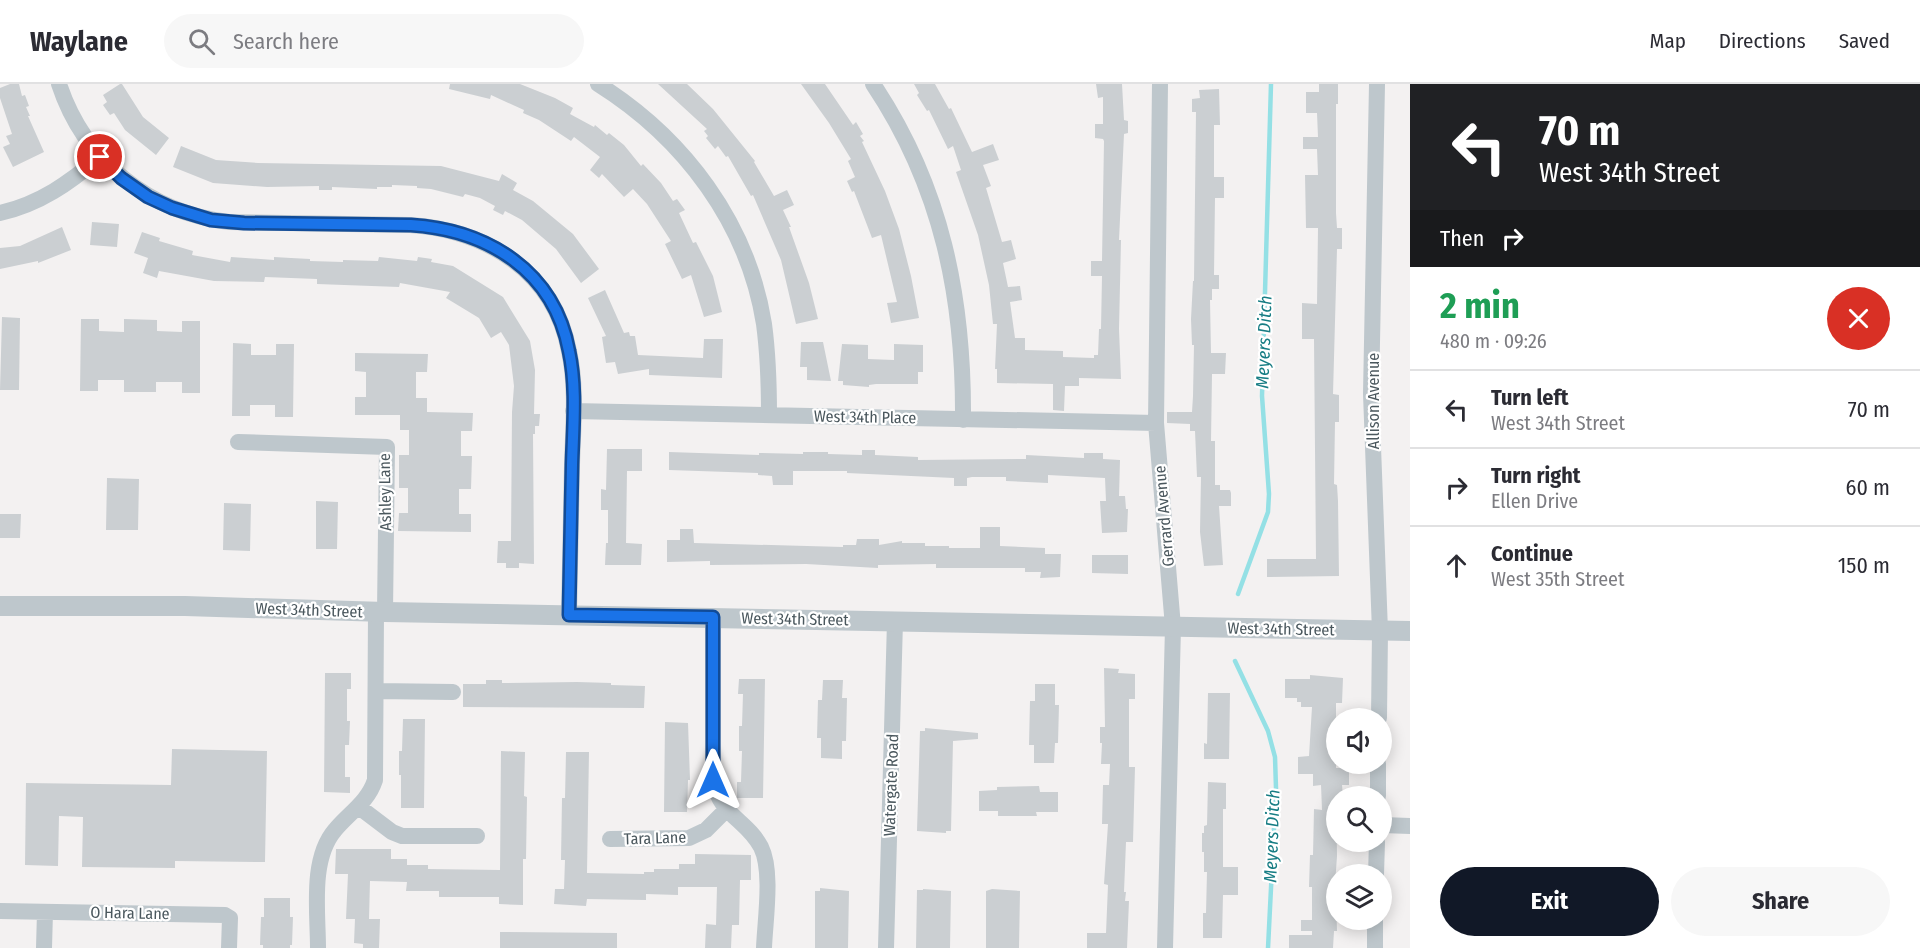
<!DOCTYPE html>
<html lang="en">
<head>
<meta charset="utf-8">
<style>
	body { margin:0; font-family:"Fira Sans Condensed",sans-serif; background:#f7f7f7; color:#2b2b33; height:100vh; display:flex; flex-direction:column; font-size:22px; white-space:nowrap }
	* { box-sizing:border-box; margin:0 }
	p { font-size:20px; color:#7c7c81 }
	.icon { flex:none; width:33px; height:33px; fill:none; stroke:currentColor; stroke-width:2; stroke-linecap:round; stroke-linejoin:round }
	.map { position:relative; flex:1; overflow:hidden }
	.panel { display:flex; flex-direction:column; background:#fff; width:510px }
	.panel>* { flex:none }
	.guide { background:#202124; color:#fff; overflow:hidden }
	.buttons { position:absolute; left:1326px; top:624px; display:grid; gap:12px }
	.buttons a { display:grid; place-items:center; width:66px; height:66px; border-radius:50%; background:#fff; box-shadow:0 3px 15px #0003; font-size:30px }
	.pin { position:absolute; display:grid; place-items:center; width:51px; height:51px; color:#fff; margin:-26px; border:3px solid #fff; border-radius:50%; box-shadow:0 2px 6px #0007 }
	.me { position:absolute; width:66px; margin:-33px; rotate:0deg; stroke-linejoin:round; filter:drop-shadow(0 0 4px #0008) }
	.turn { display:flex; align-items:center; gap:21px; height:126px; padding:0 30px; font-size:27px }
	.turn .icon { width:78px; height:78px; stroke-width:2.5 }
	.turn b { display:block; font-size:42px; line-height:51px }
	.then { display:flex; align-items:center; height:57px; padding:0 30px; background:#0003; gap:12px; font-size:22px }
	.round { display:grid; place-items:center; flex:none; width:63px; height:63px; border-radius:32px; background:#f7f7f7 }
	.headline { display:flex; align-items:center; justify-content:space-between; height:102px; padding:0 30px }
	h1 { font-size:36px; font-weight:700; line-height:45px; color:#1e9e55 }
	.action { display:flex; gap:12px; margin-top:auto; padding:12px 30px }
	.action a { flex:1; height:69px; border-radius:36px; background:#111827; color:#fff; font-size:24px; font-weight:700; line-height:69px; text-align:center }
	.action a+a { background:#f7f7f7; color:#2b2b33 }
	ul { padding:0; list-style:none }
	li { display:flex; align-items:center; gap:18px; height:78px; padding:0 30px; border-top:2px solid #e1e1e2 }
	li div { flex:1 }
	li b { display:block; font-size:22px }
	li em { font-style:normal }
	header { display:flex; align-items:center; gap:36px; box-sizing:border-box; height:84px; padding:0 30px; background:#fff; border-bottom:2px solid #e1e1e2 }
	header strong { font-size:28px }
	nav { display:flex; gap:33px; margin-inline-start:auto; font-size:21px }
	.search { width:420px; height:54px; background:#f7f7f7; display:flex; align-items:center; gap:15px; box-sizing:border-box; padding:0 21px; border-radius:33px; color:#7c7c81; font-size:22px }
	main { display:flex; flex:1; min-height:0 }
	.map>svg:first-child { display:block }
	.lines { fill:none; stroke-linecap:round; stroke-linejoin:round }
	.stream { stroke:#94e0e5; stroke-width:4.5 }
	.building { fill:#cbcfd2 }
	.minor { stroke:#bec7cc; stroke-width:16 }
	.tertiary { stroke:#bec7cc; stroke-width:20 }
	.route-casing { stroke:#114b97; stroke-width:15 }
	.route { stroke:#1a73e8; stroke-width:10 }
	.labels { text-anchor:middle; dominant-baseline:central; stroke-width:4.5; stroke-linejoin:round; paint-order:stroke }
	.street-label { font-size:16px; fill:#4a575d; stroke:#fff }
	.water-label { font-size:18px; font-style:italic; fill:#177d84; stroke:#fff }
</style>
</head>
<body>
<header>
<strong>Waylane</strong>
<div class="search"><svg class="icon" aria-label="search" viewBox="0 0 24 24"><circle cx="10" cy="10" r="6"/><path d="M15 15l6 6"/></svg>Search here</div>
<nav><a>Map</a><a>Directions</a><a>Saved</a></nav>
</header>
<main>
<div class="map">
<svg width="1410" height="864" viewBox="0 0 1410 864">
	<rect width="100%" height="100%" fill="#f3f1f1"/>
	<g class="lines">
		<!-- stream -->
		<path class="stream" d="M 1238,510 L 1268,428 L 1269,410 L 1262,312 L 1271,0
			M 1235,577 L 1268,647 L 1275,673 L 1276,704 L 1268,864"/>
	</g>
	<!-- building -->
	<path class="building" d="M 10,0 L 19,0 L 22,12 L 25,11 L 29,22 L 26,23 L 30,32 L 28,32 L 44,68 L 13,83 L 3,63 L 10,60 L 6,52 L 12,50 L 0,14 L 0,4 Z
		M 120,0 L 122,0 L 143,33 L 169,54 L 156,71 L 125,46 L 114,29 L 110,31 L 103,21 L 107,18 L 103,11 Z
		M 450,0 L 520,0 L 555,14 L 573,24 L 570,30 L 594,43 L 595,41 L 607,51 L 609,49 L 624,61 L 641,82 L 643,80 L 661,99 L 673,117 L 677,115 L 685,126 L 679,129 L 693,159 L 696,158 L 713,192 L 722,228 L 704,233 L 691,191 L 682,195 L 665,160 L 671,157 L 647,120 L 633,105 L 624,113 L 602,90 L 599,94 L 590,86 L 600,73 L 574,53 L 571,57 L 539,36 L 523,29 L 524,26 L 491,11 L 490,15 L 449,5 Z
		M 658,0 L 687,0 L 713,25 L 755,77 L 754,78 L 774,112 L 787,106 L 794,121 L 783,126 L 791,143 L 789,143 L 809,199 L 818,235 L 796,240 L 781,176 L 753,111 L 751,112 L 728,72 L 726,73 L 718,62 L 715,65 L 706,54 L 708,52 L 704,47 L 707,45 Z
		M 801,0 L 825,0 L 853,41 L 856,38 L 863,50 L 860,52 L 864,57 L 862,58 L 885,107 L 899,145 L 911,192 L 919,234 L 891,239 L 887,219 L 897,218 L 881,151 L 872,154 L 854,107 L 852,108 L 847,97 L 855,93 L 848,77 L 851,75 L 829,39 Z
		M 914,0 L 935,0 L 949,25 L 951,24 L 972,68 L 993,60 L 999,76 L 983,81 L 991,102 L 986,104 L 1002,158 L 1011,156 L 1016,175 L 1003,179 L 1008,203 L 1020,202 L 1022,216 L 1010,218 L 1015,254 L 1025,254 L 1025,266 L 1063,267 L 1063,273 L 1094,274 L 1094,271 L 1098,271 L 1099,245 L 1101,245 L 1102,192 L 1091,192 L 1091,177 L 1102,177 L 1104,57 L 1103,55 L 1095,54 L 1095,40 L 1103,40 L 1103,13 L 1098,14 L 1096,0 L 1122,0 L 1124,36 L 1128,37 L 1128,49 L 1124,50 L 1119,156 L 1121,156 L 1119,245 L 1121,295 L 1079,294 L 1079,302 L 1065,302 L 1064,327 L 1053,326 L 1053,300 L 997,299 L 997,285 L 995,285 L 997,240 L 993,240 L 989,201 L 978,151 L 956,88 L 961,86 L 953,62 L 948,65 L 929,26 L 927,27 L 917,11 L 919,9 Z
		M 1319,0 L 1338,0 L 1338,20 L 1336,20 L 1336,129 L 1337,144 L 1342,144 L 1342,165 L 1337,165 L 1333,310 L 1339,311 L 1339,338 L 1335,338 L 1334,400 L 1337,401 L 1338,417 L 1339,492 L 1267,493 L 1267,475 L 1316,475 L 1314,255 L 1302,255 L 1302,219 L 1317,220 L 1318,144 L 1306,144 L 1305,91 L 1318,91 L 1317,65 L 1303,65 L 1303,53 L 1318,53 L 1317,29 L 1306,29 L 1306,8 L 1319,8 Z
		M 1219,5 L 1220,41 L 1214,41 L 1214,93 L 1224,93 L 1224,114 L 1215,114 L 1214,191 L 1219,191 L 1219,205 L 1212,205 L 1212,216 L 1210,216 L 1211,269 L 1226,269 L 1225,290 L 1212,290 L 1211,357 L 1215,357 L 1215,401 L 1220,401 L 1220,406 L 1230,406 L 1231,409 L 1231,422 L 1219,422 L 1223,481 L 1204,482 L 1200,448 L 1201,393 L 1197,393 L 1195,347 L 1190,347 L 1190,340 L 1167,339 L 1167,328 L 1192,328 L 1193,312 L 1194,261 L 1192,261 L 1191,235 L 1193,197 L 1194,197 L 1196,28 L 1192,28 L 1192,15 L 1200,14 L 1199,6 Z
		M 181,62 L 216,76 L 258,79 L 441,82 L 499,97 L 502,90 L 517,99 L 513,106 L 533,117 L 573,150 L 599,185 L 581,199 L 556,165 L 522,136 L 505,127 L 503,131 L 493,126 L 495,122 L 480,114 L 465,110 L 463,113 L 431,105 L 417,104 L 417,102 L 392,101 L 392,103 L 377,103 L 377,105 L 332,103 L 332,106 L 319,106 L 319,102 L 267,103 L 213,99 L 173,83 Z
		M 92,138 L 119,140 L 117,163 L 90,161 Z
		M 62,143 L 71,166 L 38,179 L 38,177 L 0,185 L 0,164 L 20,162 Z
		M 142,148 L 160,154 L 159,157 L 193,167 L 192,171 L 230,178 L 231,173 L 274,176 L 274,173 L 291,174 L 310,175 L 310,177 L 343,178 L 343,176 L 378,177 L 379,173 L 417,177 L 418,173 L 432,175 L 431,178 L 453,182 L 503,213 L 530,257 L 535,286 L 534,330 L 540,330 L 539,342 L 535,342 L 535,350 L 533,350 L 534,480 L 519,479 L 519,484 L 506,484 L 506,479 L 497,479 L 498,457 L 511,457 L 512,328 L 514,302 L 509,261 L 501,248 L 491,254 L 479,234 L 446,214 L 450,208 L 400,199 L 399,203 L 317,200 L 317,195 L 265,193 L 264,198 L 214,197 L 159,187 L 157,194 L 143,189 L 148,174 L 134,169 Z
		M 605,206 L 624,249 L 629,248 L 630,252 L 635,252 L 638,271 L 703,274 L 704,255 L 723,255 L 722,294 L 649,291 L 649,285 L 618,290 L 615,278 L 606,279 L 602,253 L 606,252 L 588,214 Z
		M 2,233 L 20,234 L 19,306 L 0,306 Z
		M 81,235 L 99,235 L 99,247 L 124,248 L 124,235 L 157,236 L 157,247 L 182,248 L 182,237 L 200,237 L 200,309 L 182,309 L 182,298 L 156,298 L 156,308 L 124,308 L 124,296 L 98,296 L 98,307 L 80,307 Z
		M 801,258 L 823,258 L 831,297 L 807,296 L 807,283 L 800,283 Z
		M 233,259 L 251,260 L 251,271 L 276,271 L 276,260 L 294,260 L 293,333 L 275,333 L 275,321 L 250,321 L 250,332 L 232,332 Z
		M 842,260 L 868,261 L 868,275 L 894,276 L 894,260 L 923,261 L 923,288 L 918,288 L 918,300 L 876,300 L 869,301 L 869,303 L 843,301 L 843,297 L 838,297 Z
		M 355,269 L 428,270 L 427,288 L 416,288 L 416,314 L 427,314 L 427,328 L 473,329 L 472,347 L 461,347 L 461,372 L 472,372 L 471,405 L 459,405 L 459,430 L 471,430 L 471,448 L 398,447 L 399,429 L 408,429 L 408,404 L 399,404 L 399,371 L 409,371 L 409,346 L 400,346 L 400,331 L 355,331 L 355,313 L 366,313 L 366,288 L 355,287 Z
		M 607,365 L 642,365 L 642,387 L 627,387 L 626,459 L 642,460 L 641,481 L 605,481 L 606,459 L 608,459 L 608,426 L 601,426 L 601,405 L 606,406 Z
		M 862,366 L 875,366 L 875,371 L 918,373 L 918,376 L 1026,375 L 1026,371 L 1084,374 L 1084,369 L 1103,369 L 1103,375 L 1120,376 L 1119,412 L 1125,412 L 1126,425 L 1128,425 L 1127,448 L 1102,449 L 1100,417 L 1106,417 L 1105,394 L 1048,391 L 1048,399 L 1006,397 L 1006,393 L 972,393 L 967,394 L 967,402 L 954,402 L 954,394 L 847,389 L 847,387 L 793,387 L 793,401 L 773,401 L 772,392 L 758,391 L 758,389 L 669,386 L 669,368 L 759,371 L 759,369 L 803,370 L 803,368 L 828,368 L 828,370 L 862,371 Z
		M 107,394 L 139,395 L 138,446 L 106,446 Z
		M 316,417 L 338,418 L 337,465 L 316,465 Z
		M 224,419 L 251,420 L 250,467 L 223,466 Z
		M 0,430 L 21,430 L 20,454 L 0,454 Z
		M 980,443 L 1000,443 L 1000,462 L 1045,464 L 1045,470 L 1061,470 L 1060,493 L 1040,494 L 1041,488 L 1025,488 L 1025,484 L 936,484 L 936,480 L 878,481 L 878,484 L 806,480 L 710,481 L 710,477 L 667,478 L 667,456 L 680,456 L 680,445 L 693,445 L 694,459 L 843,463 L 843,461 L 856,461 L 857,455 L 879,455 L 879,461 L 902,457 L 902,459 L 925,459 L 925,462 L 949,462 L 949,464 L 980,464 Z
		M 1092,471 L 1128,471 L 1128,490 L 1092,489 Z
		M 1104,584 L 1119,585 L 1118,589 L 1135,590 L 1135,615 L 1129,615 L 1129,683 L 1135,683 L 1133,758 L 1126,758 L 1124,808 L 1126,808 L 1125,817 L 1129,817 L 1127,864 L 1087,864 L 1087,849 L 1106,849 L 1108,801 L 1104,800 L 1108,740 L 1102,740 L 1103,701 L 1109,701 L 1110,680 L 1101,680 L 1102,659 L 1100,659 L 1100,643 L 1105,643 Z
		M 325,589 L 351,589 L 351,605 L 347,605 L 347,637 L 350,637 L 349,661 L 345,661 L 345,693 L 350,693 L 350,709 L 324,708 Z
		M 1310,591 L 1343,594 L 1342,619 L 1336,619 L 1336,684 L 1349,684 L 1349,701 L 1342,701 L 1343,712 L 1336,712 L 1337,772 L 1334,816 L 1336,816 L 1337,847 L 1334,847 L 1333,864 L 1289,864 L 1289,851 L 1312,851 L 1312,847 L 1301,847 L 1301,836 L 1312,836 L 1312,803 L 1309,803 L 1310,771 L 1313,771 L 1314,725 L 1322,726 L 1321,701 L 1313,702 L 1313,690 L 1298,690 L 1298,673 L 1309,672 L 1312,623 L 1301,623 L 1301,618 L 1297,618 L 1297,614 L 1285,614 L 1285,595 L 1310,595 Z
		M 739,595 L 765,595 L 763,714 L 737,714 L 737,698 L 741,698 L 742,667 L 739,667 L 739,642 L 742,642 L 743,610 L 738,610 Z
		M 486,596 L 502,596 L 502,599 L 577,598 L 611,599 L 611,601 L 645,602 L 644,624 L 463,623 L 463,600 L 486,600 Z
		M 823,596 L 843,596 L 842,614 L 847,614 L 846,657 L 842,657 L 842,675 L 821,674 L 821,654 L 817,654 L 818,616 L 822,616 Z
		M 1035,600 L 1055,600 L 1055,621 L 1059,621 L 1058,659 L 1055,659 L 1054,679 L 1034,679 L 1034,661 L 1029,661 L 1030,617 L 1035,617 Z
		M 1208,609 L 1230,609 L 1229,675 L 1204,675 L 1204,659 L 1207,660 Z
		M 403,635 L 425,635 L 424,724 L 401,724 L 401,691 L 399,691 L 399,667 L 402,667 Z
		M 665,638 L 688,639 L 690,696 L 688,696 L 687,728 L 664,728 Z
		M 925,644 L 978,649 L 978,655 L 953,657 L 951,747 L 946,747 L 946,749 L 917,747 L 920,647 L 925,647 Z
		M 172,665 L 267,667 L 265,778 L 175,777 L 175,784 L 82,783 L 83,733 L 59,732 L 58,782 L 25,781 L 26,699 L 171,701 Z
		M 501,667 L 525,668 L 524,712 L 527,713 L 526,775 L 523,775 L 523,821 L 499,820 L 499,813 L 439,813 L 439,807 L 406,807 L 407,798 L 370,797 L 369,835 L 380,835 L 379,864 L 363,864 L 363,860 L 354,859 L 355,835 L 346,835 L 348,790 L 335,790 L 336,765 L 391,765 L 391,775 L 407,775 L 407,781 L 428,781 L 428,785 L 500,786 Z
		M 566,668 L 589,668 L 587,789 L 644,790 L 644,788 L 654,788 L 654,785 L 679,785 L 679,780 L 695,780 L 695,770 L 751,771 L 751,796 L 740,796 L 739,841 L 732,841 L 731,864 L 705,864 L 706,840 L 716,841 L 717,803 L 678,803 L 678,811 L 646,810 L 646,816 L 587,815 L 586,822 L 554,820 L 555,805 L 564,805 L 565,776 L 561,776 L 562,714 L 565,714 Z
		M 1208,698 L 1226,699 L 1226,725 L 1223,725 L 1223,783 L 1238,783 L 1238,811 L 1223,811 L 1222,854 L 1203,854 L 1203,829 L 1206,829 L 1207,788 L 1204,788 L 1204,768 L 1202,768 L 1202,749 L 1204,749 L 1204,742 L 1207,741 Z
		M 1039,702 L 1040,708 L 1058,708 L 1058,728 L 1036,728 L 1037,732 L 998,732 L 998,727 L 979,727 L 979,707 L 997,706 L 997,703 Z
		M 820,804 L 849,807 L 848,864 L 815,864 L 815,807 L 820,807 Z
		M 923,805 L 951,807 L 950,864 L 916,864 L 917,806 L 923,806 Z
		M 992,805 L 1020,807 L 1019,864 L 986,864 L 986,807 Z
		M 264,814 L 290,814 L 290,833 L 293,833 L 292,861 L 290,861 L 290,864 L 263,864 L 263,861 L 260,861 L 261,833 L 264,833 Z
		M 500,848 L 617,849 L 617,864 L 500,864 Z"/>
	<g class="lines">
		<!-- minor -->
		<path class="minor" d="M 59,0 C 84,76 149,129 229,138 L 410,141 C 486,146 554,187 569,267 C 577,304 573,343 572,381 C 571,431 570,481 569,531
			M 598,0 C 684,54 748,139 764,240 C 768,270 769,300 769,331
			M 873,0 C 942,103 964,214 963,336
			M 1160,0 L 1156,339 L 1173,543 L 1165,864
			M 1377,0 L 1371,310 L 1380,547 L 1379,634
			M 0,129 C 40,120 69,99 100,73
			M 573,327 L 1156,339
			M 238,358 L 387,363 L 385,528
			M 713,533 L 713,696 C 720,732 746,735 761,763 C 773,787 765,837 764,864
			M 376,607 L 453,608
			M 1378,712 L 1378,680
			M 359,723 L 392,748 L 402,752 L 477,752
			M 1382,741 L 1410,742
			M 610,755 L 689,754 L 706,746 L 726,726
			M 1376,790 L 1377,758
			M 0,827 L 225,831 L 230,834 L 229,864
			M 44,864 L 45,828
			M 318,864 C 318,828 310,775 335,746 C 349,729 368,718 375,696 L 376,528
			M 886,864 L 895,537
			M 1375,864 L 1375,836"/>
		<!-- tertiary -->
		<path class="tertiary" d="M 0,522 L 185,522 L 385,528 L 1410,547"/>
	</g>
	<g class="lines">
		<defs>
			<path id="route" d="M 100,73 L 121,94 L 148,113 L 172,124 L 211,136 L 244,139 L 411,141 C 487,146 554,186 569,267 C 577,304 573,343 572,381 C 571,431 570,481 569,531 L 713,533 L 713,696"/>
		</defs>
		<!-- route casing -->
		<use href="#route" class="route-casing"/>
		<!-- route -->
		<use href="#route" class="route"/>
	</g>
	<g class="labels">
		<!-- street labels -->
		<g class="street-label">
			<text transform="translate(1373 317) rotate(-90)">Allison Avenue</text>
			<text transform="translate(865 333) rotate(1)">West 34th Place</text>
			<text transform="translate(385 408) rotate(-91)">Ashley Lane</text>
			<text transform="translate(1164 432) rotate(-95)">Gerrard Avenue</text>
			<text transform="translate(309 526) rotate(2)">West 34th Street</text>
			<text transform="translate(795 535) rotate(1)">West 34th Street</text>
			<text transform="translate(1281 545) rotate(1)">West 34th Street</text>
			<text transform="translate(891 701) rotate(-88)">Watergate Road</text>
			<text transform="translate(655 754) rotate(-2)">Tara Lane</text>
			<text transform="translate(130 829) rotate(1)">O Hara Lane</text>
		</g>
		<!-- water labels -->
		<g class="water-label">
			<text transform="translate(1264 258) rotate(-88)">Meyers Ditch</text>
			<text transform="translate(1272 752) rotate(-88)">Meyers Ditch</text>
		</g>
	</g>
</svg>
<div class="buttons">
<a><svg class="icon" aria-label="sound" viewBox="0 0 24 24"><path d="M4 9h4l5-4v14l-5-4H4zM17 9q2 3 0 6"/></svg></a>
<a><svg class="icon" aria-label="search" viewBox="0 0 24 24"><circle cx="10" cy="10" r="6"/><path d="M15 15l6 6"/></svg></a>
<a><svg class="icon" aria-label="layers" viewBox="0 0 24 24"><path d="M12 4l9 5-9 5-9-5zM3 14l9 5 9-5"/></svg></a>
</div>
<div class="pin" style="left:100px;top:73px;background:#d93025"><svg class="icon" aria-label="arrive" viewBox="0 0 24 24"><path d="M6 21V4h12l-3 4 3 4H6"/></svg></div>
<svg class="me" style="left:713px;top:696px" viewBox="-20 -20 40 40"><path d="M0-17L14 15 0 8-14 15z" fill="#1a73e8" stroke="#fff" stroke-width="4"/></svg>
</div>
<section class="panel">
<div class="guide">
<div class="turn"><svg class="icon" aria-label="left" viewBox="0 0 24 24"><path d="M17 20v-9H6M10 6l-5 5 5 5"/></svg><div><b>70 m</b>West 34th Street</div></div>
<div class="then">Then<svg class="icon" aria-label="right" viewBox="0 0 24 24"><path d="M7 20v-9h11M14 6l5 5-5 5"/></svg></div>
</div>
<div class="headline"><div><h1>2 min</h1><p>480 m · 09:26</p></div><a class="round" style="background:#d93025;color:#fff"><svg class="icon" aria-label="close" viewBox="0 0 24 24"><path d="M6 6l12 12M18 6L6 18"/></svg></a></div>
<ul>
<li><svg class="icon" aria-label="left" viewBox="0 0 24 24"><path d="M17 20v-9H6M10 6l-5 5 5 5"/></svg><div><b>Turn left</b><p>West 34th Street</p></div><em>70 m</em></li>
<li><svg class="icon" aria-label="right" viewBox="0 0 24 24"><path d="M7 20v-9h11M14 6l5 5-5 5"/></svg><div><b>Turn right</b><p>Ellen Drive</p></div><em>60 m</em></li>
<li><svg class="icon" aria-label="ahead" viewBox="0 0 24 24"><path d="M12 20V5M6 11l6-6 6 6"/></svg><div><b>Continue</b><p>West 35th Street</p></div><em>150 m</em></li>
</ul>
<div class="action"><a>Exit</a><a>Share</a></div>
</section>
</main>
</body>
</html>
